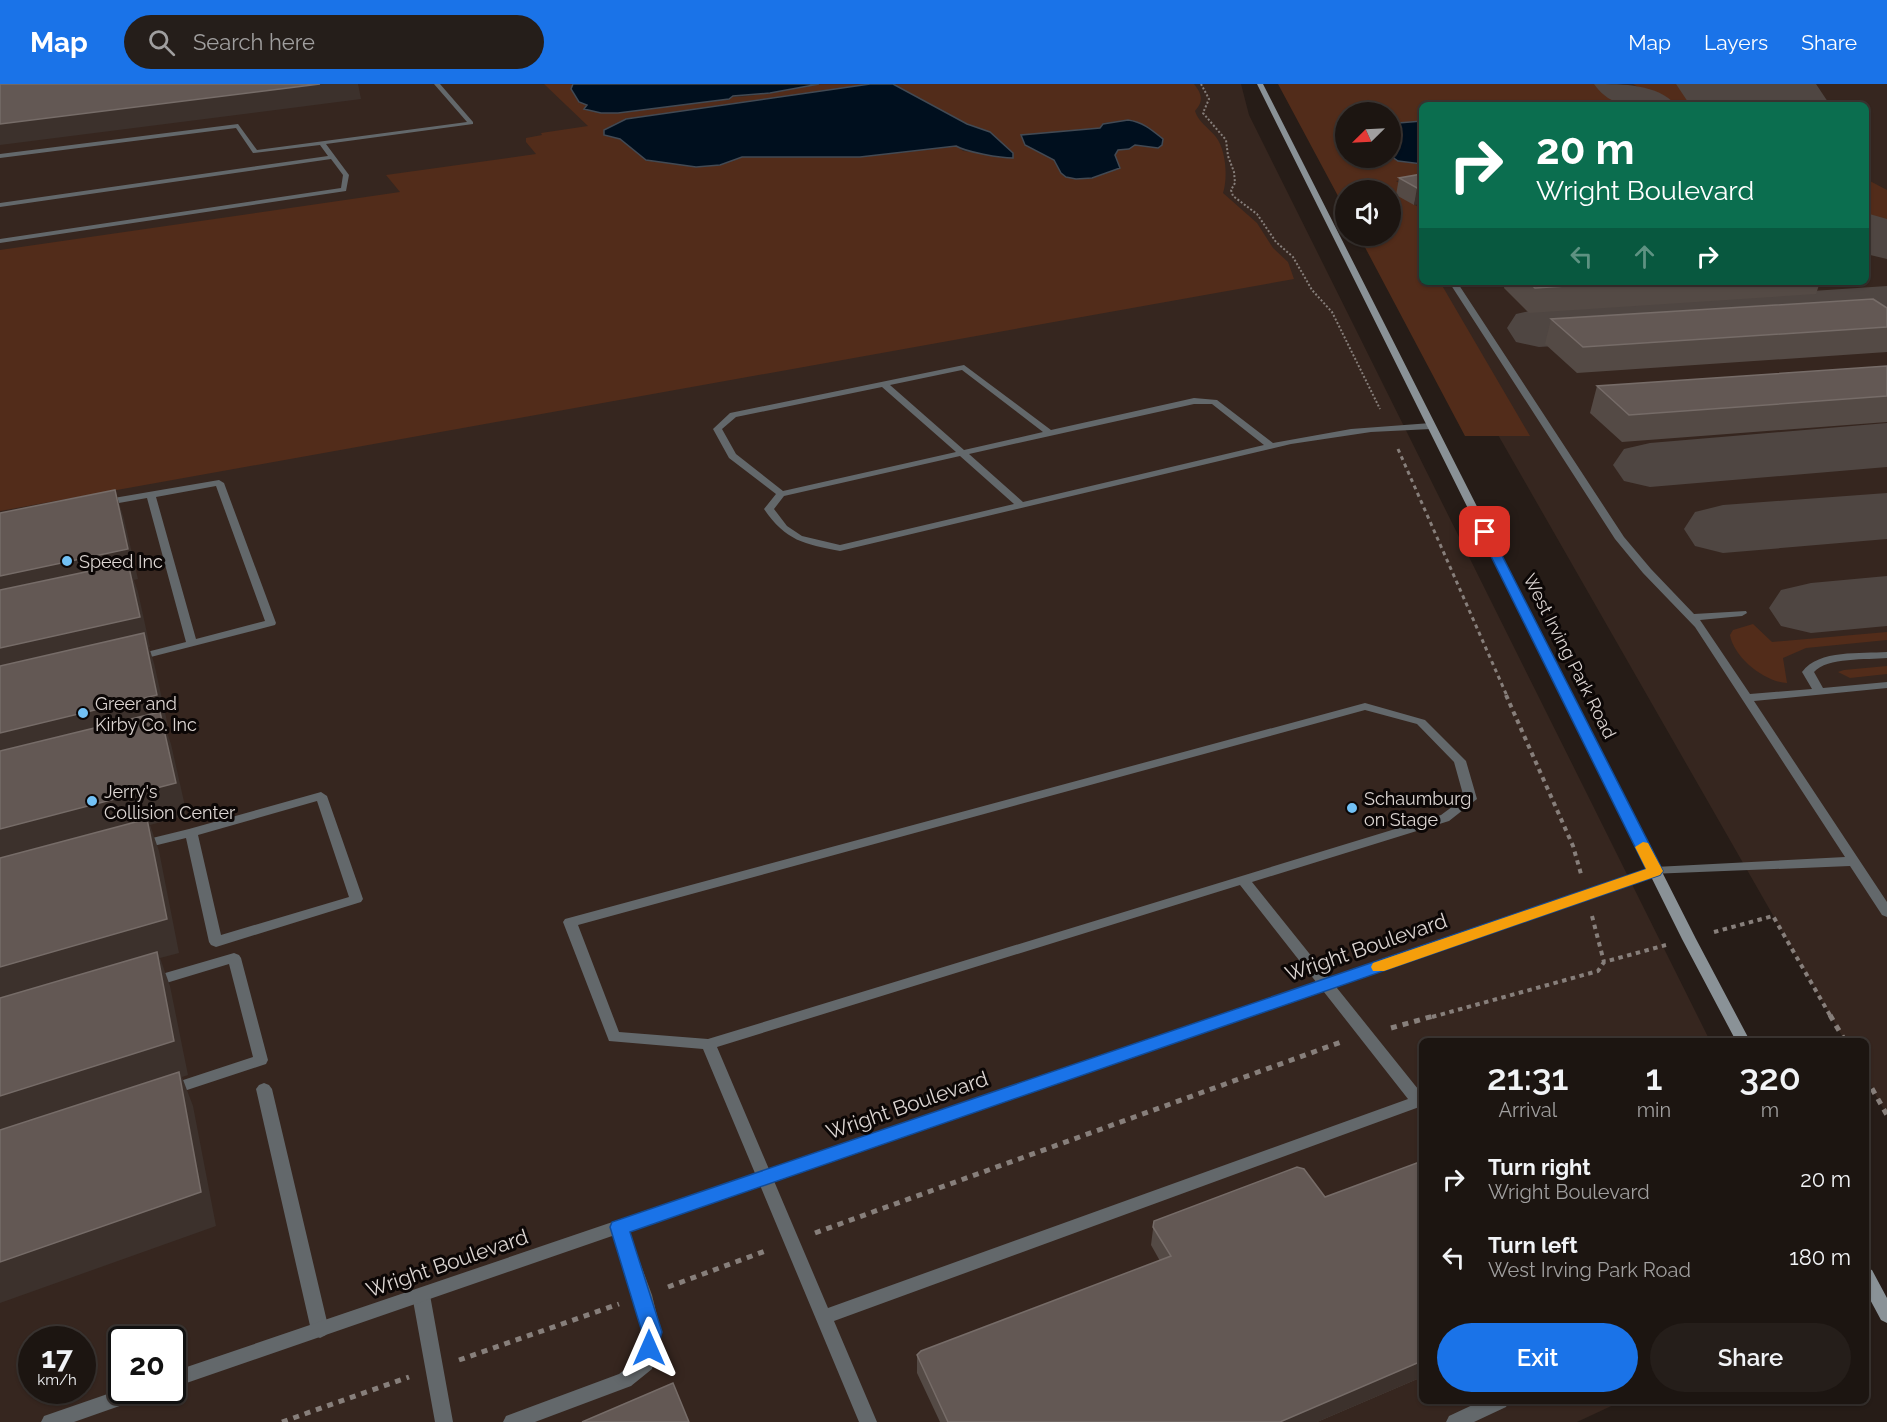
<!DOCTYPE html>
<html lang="en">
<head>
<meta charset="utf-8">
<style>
	body { margin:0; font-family:Raleway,sans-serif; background:#251e1a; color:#f1f3f6; height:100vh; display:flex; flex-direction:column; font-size:22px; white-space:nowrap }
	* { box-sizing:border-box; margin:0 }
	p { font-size:20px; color:#a09f9f }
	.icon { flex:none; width:33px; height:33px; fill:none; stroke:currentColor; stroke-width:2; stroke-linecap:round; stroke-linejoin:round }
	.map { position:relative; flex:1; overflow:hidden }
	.details { position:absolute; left:1419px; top:954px; width:450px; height:366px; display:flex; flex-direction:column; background:#1c1511; border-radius:9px; box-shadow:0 2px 4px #0004,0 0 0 2px #3a3431 }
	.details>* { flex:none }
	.top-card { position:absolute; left:1419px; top:18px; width:450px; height:183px; border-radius:9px; box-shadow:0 2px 4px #0004,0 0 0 2px #3a3431; background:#0b6e4f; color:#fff; overflow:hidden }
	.needle { width:39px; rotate:246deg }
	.controls { position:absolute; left:1335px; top:18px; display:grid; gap:12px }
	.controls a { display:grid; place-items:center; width:66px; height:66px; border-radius:50%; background:#1c1511; box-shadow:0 2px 4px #0004,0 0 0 2px #3a3431; font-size:30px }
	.speed { position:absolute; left:18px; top:1242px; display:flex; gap:12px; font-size:30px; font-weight:700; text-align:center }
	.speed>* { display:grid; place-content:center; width:78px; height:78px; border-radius:50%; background:#1c1511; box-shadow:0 2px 4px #0004,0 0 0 2px #3a3431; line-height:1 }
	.speed small { font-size:15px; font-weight:400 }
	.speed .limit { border:3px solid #111; border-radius:9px; background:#fff; color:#111 }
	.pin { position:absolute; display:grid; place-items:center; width:51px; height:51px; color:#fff; margin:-26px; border-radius:12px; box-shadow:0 3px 9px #0006 }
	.me { position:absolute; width:66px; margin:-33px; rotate:0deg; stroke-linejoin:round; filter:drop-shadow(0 0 4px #0008) }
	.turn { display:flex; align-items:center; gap:21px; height:126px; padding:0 18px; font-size:27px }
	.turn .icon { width:78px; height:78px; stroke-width:2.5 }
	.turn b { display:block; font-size:42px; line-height:51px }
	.lanes { display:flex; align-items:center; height:57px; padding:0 18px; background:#0003; justify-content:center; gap:30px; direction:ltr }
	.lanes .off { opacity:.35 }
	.eta { display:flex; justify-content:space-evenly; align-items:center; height:102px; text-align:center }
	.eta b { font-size:36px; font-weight:600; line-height:42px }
	.cta { display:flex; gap:12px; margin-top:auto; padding:12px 18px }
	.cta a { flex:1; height:69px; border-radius:36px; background:#1a73e8; color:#fff; font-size:24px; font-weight:600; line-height:69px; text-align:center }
	.cta a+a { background:#251e1a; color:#f1f3f6 }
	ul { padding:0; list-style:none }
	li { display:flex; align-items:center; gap:18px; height:78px; padding:0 18px }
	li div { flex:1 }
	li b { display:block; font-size:22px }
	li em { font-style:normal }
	header { display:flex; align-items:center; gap:36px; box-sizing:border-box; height:84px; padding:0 30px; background:#1a73e8; color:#fff }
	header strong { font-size:28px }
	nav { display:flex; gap:33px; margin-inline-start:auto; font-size:21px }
	.search { width:420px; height:54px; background:#251e1a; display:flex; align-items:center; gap:15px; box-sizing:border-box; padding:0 21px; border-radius:33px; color:#a09f9f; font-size:22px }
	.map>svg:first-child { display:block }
	.built { fill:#36261f; fill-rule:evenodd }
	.green { fill:#522c1a; fill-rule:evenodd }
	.water { fill:#000f1e; stroke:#424a54; stroke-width:1.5 }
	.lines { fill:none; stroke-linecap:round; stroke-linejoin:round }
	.taxiway { fill:#4f4642; fill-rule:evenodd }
	.runway { fill:#4f4642; fill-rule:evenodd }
	.path-far3 { stroke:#877f7b; stroke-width:2; stroke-dasharray:2 2; stroke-linecap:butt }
	.path-far2 { stroke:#877f7b; stroke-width:3; stroke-dasharray:4 4; stroke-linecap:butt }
	.path-far1 { stroke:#877f7b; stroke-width:4; stroke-dasharray:4.5 4.5; stroke-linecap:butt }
	.path { stroke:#877f7b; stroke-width:5; stroke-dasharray:6 6; stroke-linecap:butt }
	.service { fill:#63686b; fill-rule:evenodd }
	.tertiary { fill:#63686b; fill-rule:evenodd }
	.secondary { fill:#8a9297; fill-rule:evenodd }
	.wall { fill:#544a45 }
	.shaded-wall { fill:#3c312c }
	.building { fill:#635854; stroke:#766c68; stroke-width:1.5 }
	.route { fill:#1a73e8; stroke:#114b97; stroke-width:1.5 }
	.slow { fill:#f59e0b }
	.poi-dot { fill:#72c1f5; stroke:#0c0706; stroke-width:2 }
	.labels { text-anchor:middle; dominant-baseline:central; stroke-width:6; stroke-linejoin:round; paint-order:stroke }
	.poi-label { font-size:18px; fill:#dcd5d2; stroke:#0c0706; text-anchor:start }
	.street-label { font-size:18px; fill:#dcd5d2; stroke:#0c0706 }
	.near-street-label { font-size:21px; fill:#dcd5d2; stroke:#0c0706 }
</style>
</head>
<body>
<header>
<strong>Map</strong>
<div class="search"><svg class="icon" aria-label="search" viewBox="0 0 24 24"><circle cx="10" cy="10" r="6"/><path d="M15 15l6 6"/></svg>Search here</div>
<nav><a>Map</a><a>Layers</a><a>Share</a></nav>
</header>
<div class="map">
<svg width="1887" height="1338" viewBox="0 0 1887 1338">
	<rect width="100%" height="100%" fill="#261c17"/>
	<!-- built -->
	<path class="built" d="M 0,0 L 1241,0 L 1249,31 L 1710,957 L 1422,957 L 1422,1317 L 1622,1317 L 1577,1338 L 0,1338 ZM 32,1256 L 82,1256 L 82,1306 L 32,1306 ZM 122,1256 L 172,1256 L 172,1306 L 122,1306 Z
		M 1301,0 L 1887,0 L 1887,1031 L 1866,994 L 1866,957 L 1845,957 L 1458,281 L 1390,152 L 1390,106 L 1361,106 ZM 1422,21 L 1866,21 L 1866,198 L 1422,198 ZM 1346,28 L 1390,28 L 1390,74 L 1346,74 Z"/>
	<!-- green -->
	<path class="green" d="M 544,0 L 573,0 L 571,5 L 579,18 L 588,20 L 585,24 L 749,12 L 819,0 L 870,0 L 626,35 L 614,40 L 604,51 L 620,55 L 646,76 L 696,83 L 720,81 L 742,73 L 859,73 L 956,62 L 963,67 L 992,70 L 990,48 L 967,40 L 893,0 L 1194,0 C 1202,10 1204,17 1195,27 C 1199,39 1208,43 1216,53 C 1226,66 1228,94 1223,109 L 1257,139 L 1273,164 L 1288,178 L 1294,195 L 0,427 L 0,166 L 400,108 L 386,91 L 536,70 L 526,58 L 526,54 L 542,51 L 541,49 L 588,42 ZM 1128,36 L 1158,64 L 1135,60 L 1129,65 L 1117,66 L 1115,70 L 1120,83 L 1061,89 L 1054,76 L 1025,61 L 1022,51 L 1100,44 L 1103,39 Z
		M 1278,0 L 1603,0 L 1638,21 L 1422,21 L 1422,92 L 1396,97 L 1415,108 L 1397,111 L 1422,125 L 1422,198 L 1440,198 L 1530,352 L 1465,352 L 1359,152 L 1390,152 L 1390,106 L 1346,106 L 1345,125 ZM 1346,28 L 1390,28 L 1390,74 L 1346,74 Z
		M 1633,0 L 1694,0 L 1732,21 L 1668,21 Z
		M 1771,0 L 1815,0 L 1813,10 L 1835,21 L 1812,21 Z
		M 1866,95 L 1887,106 L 1887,148 L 1866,135 Z
		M 1753,540 L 1772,558 L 1887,548 L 1887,556 L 1806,564 L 1783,574 L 1787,599 C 1765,598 1734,574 1730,551 L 1733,546 Z
		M 1887,582 L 1887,590 L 1850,594 L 1838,588 L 1844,586 Z"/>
	<!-- water -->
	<path class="water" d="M 573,0 L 819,0 L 770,9 L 733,12 L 729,15 L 618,29 L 601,29 L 584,25 L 587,21 L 579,18 L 571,5 Z
		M 870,0 L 893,0 L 967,40 L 990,48 L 1013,69 L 1013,74 C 1000,74 966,68 956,62 L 860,73 L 742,73 L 720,81 L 696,83 L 646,76 L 620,55 L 604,51 L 604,46 L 626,35 Z
		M 1128,36 C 1143,38 1152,46 1163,55 L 1162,61 L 1158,64 L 1135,61 L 1129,65 L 1118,66 L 1115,71 L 1120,84 L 1092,94 L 1076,95 L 1066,93 L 1061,89 L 1054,76 L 1025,61 L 1021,51 L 1100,44 L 1103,40 Z
		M 1422,37 L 1422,80 L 1398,77 L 1391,72 L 1391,44 L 1398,39 Z"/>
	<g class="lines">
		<!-- taxiway -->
		<path class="taxiway" d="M 1594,0 C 1624,0 1657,0 1676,21 C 1645,21 1614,29 1594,0 Z
			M 1866,129 L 1887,135 L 1887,175 L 1866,170 Z
			M 1887,202 L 1887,240 L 1539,263 L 1516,258 L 1507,244 L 1516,230 L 1539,225 Z
			M 1887,339 L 1887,383 L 1650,403 L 1624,397 L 1613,381 L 1624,365 L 1650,359 Z
			M 1887,409 L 1887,455 L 1723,469 L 1695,462 L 1684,445 L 1695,428 L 1723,421 Z
			M 1887,492 L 1887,542 L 1811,549 L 1781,542 L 1769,524 L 1781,506 L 1811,499 Z"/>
		<!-- runway -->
		<path class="runway" d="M 1676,0 L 1816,0 L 1830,21 L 1690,21 Z"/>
		<!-- path-far3 -->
		<path class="path-far3" d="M 1201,0 L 1209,15 L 1203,29 L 1226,56 L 1228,72 L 1234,88 L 1235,99 L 1231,106 L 1233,112 L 1257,130 L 1276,158 L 1293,173 L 1312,206 L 1332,228 L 1380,325"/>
		<!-- path-far2 -->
		<path class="path-far2" d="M 1398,365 L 1507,612"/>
		<!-- path-far1 -->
		<path class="path-far1" d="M 1506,611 L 1573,762 L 1581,790
			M 1592,832 L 1604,878
			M 1714,848 L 1773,832 L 1831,933
			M 1432,933 L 1598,887 L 1604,878 L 1666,861"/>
		<!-- path -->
		<path class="path" d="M 1830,931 L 1845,957
			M 1391,944 L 1437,931
			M 1866,994 L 1887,1031
			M 815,1149 L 1341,958
			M 668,1203 L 768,1166
			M 459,1276 L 619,1220
			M 282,1338 L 409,1293"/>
		<!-- service -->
		<path class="service" d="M 434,0 L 440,0 L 473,38 L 473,40 L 326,60 L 349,91 L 346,107 L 0,159 L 0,155 L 341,104 L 343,91 L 331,75 L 0,123 L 0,119 L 328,72 L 320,61 L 253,69 L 236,44 L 0,74 L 0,70 L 238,40 L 257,66 L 467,38 Z
			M 1449,198 L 1457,198 L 1624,453 L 1651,485 L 1694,530 L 1746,527 L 1747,529 L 1742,532 L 1700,536 L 1750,610 L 1812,605 L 1802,588 C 1819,565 1861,570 1887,568 L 1887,574 C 1867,576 1827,573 1814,588 L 1823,604 L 1887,598 L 1887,604 L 1754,617 L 1887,818 L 1887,833 L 1882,831 L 1850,782 L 1650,790 L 1648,787 L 1655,783 L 1845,773 L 1695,543 L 1643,489 L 1615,455 Z
			M 964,281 L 1051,346 L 1194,314 L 1217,316 L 1273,359 L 1351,345 L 1431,339 L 1435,342 L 1431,345 L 1371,348 L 1291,360 L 840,467 C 804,460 786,457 764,425 L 776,410 L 729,374 L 713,345 L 730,329 ZM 962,286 L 1043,348 L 964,366 L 890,301 ZM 882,303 L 956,368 L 783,407 L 736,370 L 722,345 L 736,333 ZM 1194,320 L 1212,320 L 1264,361 L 1023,418 L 969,370 ZM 960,372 L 1014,420 L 840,461 L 802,452 L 787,442 L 774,425 L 784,412 Z
			M 219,396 L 224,399 L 276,539 L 275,541 L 139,576 L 131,576 L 129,574 L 131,572 L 186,558 L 147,414 L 102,422 L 97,419 L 102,416 ZM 216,402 L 265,537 L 196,555 L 156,413 Z
			M 1365,619 L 1425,636 L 1466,677 L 1477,715 L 1449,737 L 1252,798 L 1422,1010 L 1422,1022 L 834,1237 L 877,1338 L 859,1338 L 703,965 L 609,957 L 563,838 L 565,835 ZM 1365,626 L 1417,640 L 1454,678 L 1464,714 L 1441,731 L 708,955 L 619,948 L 578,841 ZM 1240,801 L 1408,1015 L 828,1224 L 717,963 Z
			M 321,708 L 327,712 L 363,815 L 361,818 L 216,863 L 211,861 L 209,858 L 186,754 L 141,765 L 135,761 L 136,758 L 189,745 ZM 317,717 L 349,813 L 221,851 L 198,751 Z
			M 234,869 L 239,871 L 241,874 L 268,976 L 266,980 L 175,1010 L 170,1012 L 165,1010 L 162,1006 L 165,1002 L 253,973 L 229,880 L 153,903 L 148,902 L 146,898 L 148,894 Z
			M 264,999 L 269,1001 L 272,1005 L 329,1246 L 326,1251 L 320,1254 L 314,1251 L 311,1246 L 256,1005 L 259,1001 Z
			M 619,1136 L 625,1138 L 627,1143 L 652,1211 L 661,1248 L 652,1285 L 631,1302 L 535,1338 L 503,1338 L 506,1332 L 619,1290 L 638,1275 L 643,1248 L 634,1211 L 611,1143 L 613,1138 Z
			M 421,1204 L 427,1206 L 430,1211 L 453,1338 L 435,1338 L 412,1211 L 415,1206 Z
			M 1481,1317 L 1509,1317 L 1506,1323 L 1474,1338 L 1446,1338 L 1449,1332 Z"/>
		<!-- tertiary -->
		<path class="tertiary" d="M 1655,783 L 1662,787 L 1660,790 L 172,1304 L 172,1288 Z
			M 122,1305 L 122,1306 L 151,1306 L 148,1312 L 74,1338 L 41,1338 L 44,1332 Z"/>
		<!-- secondary -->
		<path class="secondary" d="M 1257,0 L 1263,0 L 1696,855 L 1750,957 L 1736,957 L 1682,855 Z
			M 1866,1184 L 1872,1186 L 1887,1214 L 1887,1239 L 1881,1236 L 1866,1208 Z"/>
	</g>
	<!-- wall -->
	<path class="wall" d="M 1422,90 L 1414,121 L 1396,111 L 1399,94 Z
		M 1505,198 L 1820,198 L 1816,210 L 1529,229 L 1504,204 Z
		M 1887,224 L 1887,268 L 1577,289 L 1545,260 L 1551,235 Z
		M 1887,282 L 1887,338 L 1622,358 L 1590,329 L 1597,302 Z
		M 1422,1077 L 1422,1293 L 1317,1338 L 940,1338 L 917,1289 L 917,1271 L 1160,1177 L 1151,1161 L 1154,1137 L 1325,1113 Z"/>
	<!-- shaded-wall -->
	<path class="shaded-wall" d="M 320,0 L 358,0 L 361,15 L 0,61 L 0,40 Z
		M 1422,103 L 1422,120 L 1414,121 L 1417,104 Z
		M 115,406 L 124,435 L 138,495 L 134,496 L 138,508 L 150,563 L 149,563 L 154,579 L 168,642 L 165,643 L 171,660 L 187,731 L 150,741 L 159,767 L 179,869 L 160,874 L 170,902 L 188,991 L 182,993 L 193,1022 L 216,1142 L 0,1219 L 0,492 Z
		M 1422,1277 L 1422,1293 L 1317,1338 L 1280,1338 Z"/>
	<!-- building -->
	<path class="building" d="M 0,0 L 320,0 L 0,40 Z
		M 1422,90 L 1422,103 L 1417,104 L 1399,94 Z
		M 1528,198 L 1629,198 L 1535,204 Z
		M 1873,215 L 1887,224 L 1887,243 L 1583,263 L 1551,235 Z
		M 1887,282 L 1887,312 L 1629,331 L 1597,302 Z
		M 115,406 L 128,465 L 0,492 L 0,429 Z
		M 128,479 L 140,533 L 0,564 L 0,506 Z
		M 144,549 L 157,611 L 0,649 L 0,582 Z
		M 160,628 L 176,699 L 0,745 L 0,667 Z
		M 147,735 L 167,835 L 0,883 L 0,774 Z
		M 157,868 L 174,957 L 0,1012 L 0,914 Z
		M 179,988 L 201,1108 L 0,1178 L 0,1046 Z
		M 1422,1077 L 1422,1277 L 1280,1338 L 948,1338 L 917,1271 L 921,1267 L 1171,1172 L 1153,1143 L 1154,1137 L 1297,1083 L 1304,1085 L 1325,1113 Z
		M 673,1299 L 689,1338 L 582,1338 Z"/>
	<!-- route -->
	<path class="route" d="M 1485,445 L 1490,448 L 1663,787 L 1660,791 L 630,1148 L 662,1248 L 656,1270 L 649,1272 L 642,1270 L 639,1264 L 642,1248 L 610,1143 L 612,1138 L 1646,785 L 1479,448 Z"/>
	<!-- slow -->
	<path class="slow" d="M 1643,758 L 1648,759 L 1663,787 L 1660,791 L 1384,887 L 1373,887 L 1371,883 L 1373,879 L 1646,785 L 1635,763 Z"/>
	<!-- markers -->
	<g class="poi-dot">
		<circle cx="67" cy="477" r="6"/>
		<circle cx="83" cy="629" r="6"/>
		<circle cx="92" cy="717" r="6"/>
		<circle cx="1352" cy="724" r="6"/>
	</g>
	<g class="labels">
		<!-- poi labels -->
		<g class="poi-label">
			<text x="79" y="477">Speed Inc</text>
			<text x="95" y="619">Greer and<tspan x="95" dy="21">Kirby Co. Inc</tspan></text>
			<text x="104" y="707">Jerry's<tspan x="104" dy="21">Collision Center</tspan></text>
			<text x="1364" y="714">Schaumburg<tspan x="1364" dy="21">on Stage</tspan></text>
		</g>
		<!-- street labels -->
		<g class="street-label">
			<text transform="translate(1570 572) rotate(63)">West Irving Park Road</text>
		</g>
		<!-- near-street labels -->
		<g class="near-street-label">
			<text transform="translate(1366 863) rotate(-19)">Wright Boulevard</text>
			<text transform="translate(907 1021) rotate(-19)">Wright Boulevard</text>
			<text transform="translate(447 1179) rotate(-19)">Wright Boulevard</text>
		</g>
	</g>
</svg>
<div class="controls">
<a><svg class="needle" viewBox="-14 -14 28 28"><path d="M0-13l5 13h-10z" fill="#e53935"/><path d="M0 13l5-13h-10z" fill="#a09f9f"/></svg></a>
<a><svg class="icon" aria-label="sound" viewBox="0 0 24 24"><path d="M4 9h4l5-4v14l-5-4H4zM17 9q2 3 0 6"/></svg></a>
</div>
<div class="speed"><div>17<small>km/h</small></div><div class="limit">20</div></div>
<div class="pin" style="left:1485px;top:448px;background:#d93025"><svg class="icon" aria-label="arrive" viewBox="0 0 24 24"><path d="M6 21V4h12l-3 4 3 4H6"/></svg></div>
<svg class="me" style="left:649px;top:1264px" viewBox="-20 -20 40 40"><path d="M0-17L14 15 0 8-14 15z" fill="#1a73e8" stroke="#fff" stroke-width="4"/></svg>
<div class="top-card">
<div class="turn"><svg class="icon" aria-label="right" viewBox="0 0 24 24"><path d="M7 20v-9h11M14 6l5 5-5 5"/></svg><div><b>20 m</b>Wright Boulevard</div></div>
<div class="lanes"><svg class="icon off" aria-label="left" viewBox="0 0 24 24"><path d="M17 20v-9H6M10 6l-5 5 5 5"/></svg><svg class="icon off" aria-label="ahead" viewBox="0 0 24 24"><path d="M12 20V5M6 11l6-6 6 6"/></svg><svg class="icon" aria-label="right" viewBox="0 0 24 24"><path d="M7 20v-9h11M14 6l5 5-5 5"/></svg></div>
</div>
<section class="details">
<div class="eta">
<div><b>21:31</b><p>Arrival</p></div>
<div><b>1</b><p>min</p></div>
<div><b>320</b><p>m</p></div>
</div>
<ul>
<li><svg class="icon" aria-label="right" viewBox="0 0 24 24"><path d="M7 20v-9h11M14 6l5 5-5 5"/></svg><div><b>Turn right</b><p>Wright Boulevard</p></div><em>20 m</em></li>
<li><svg class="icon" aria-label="left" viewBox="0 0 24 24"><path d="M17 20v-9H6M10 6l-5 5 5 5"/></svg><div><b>Turn left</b><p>West Irving Park Road</p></div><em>180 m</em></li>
</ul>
<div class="cta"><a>Exit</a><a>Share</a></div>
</section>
</div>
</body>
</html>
